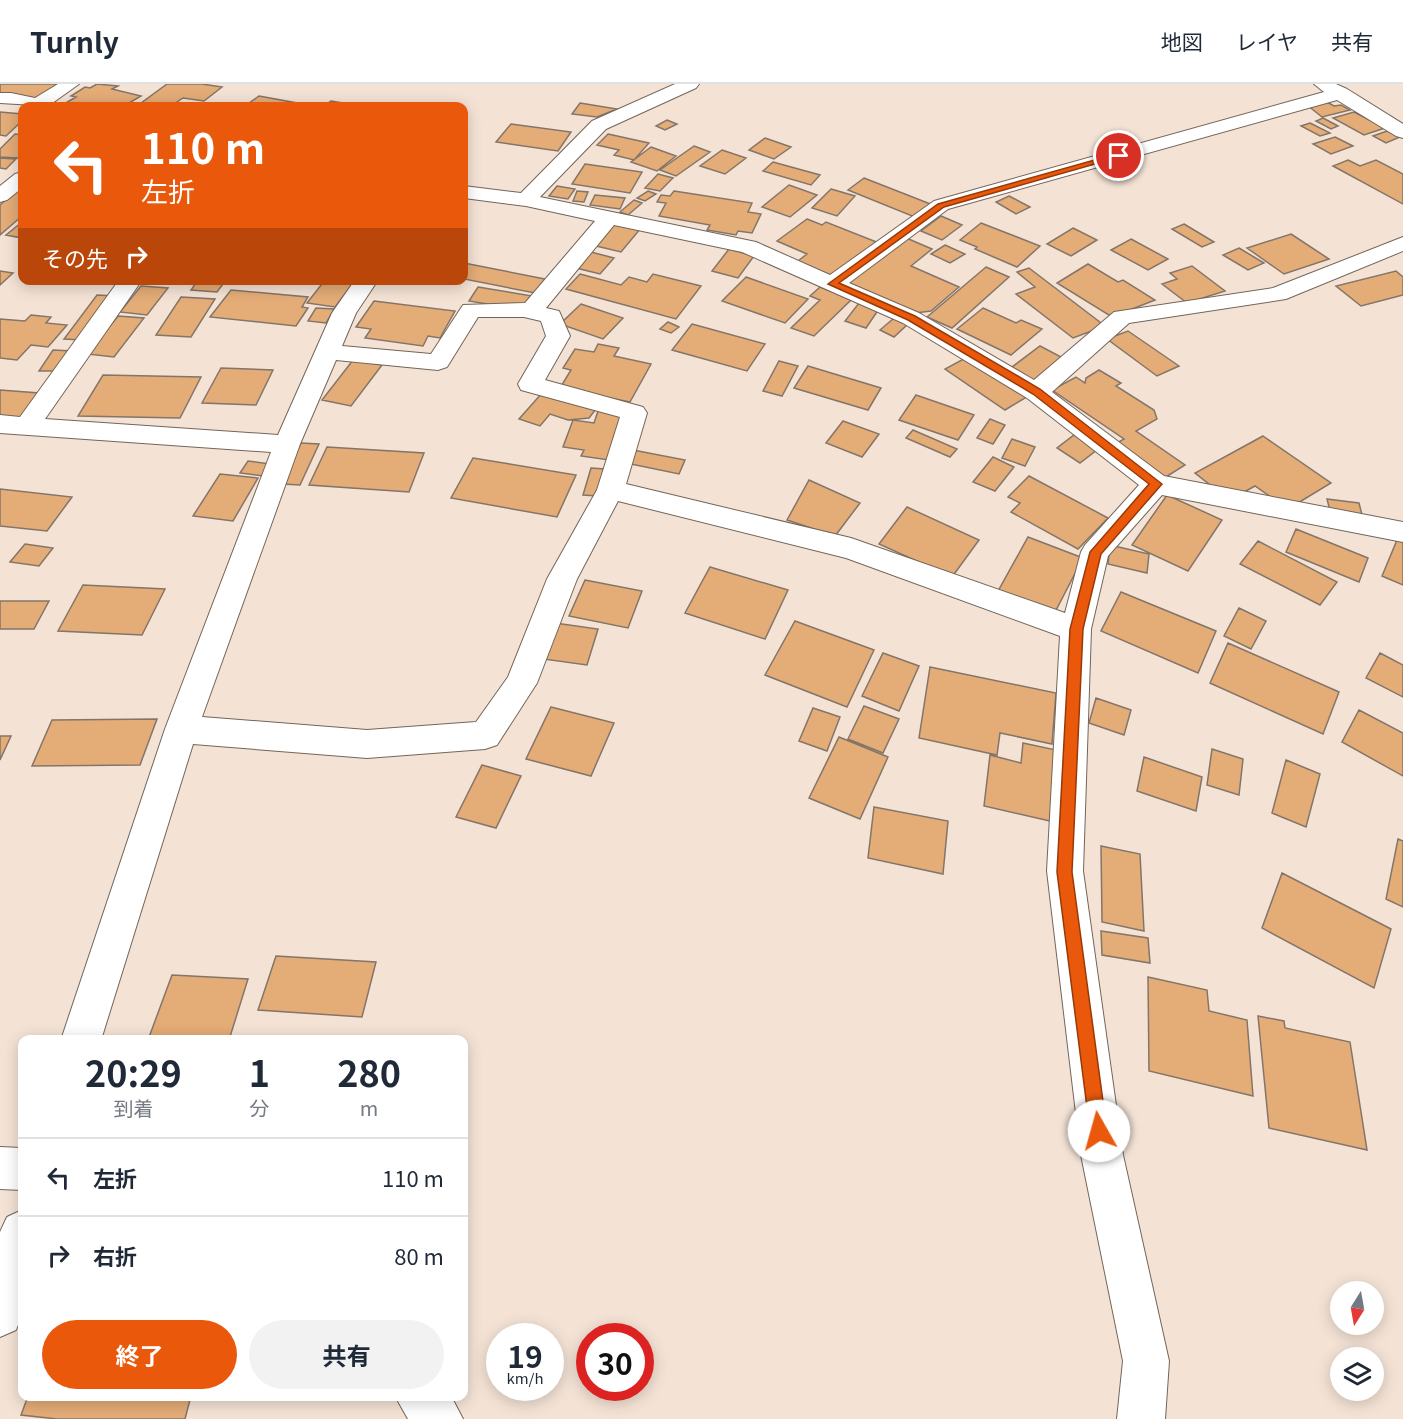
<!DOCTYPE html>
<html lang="ja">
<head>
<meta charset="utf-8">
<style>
	body { margin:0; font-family:Georgia,"Noto Sans JP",serif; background:#f2f2f3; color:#1f2937; height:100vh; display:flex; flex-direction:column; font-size:22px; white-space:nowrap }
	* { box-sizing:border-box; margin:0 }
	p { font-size:20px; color:#747a83 }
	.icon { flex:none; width:33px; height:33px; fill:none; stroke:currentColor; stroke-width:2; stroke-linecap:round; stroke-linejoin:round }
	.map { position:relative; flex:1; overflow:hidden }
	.sheet { position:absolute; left:18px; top:951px; width:450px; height:366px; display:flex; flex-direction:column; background:#fff; border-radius:12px; box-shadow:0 3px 15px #0003 }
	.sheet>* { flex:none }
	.guide { position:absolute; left:18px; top:18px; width:450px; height:183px; border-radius:12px; box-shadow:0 3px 15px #0003; background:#ea580c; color:#fff; overflow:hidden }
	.needle { width:39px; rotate:191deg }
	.fabs { position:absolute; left:1330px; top:1197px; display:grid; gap:12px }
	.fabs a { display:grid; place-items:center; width:54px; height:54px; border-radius:50%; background:#fff; box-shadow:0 3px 15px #0003; font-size:30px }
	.speed { position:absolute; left:486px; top:1239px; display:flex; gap:12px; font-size:30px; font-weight:700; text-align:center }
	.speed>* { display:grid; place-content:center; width:78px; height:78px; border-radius:50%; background:#fff; box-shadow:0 3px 15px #0003; line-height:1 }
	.speed small { font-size:15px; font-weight:400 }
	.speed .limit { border:9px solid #d22; background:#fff; color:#111 }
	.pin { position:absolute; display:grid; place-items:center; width:51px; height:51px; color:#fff; margin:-26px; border:3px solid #fff; border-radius:50%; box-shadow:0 2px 6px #0007 }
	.me { position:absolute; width:66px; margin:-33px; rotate:353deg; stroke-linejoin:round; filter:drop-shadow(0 0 4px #0008) }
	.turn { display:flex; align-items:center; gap:21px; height:126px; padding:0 24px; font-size:27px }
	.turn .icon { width:78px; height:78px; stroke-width:2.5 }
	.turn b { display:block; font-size:42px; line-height:51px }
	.then { display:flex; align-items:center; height:57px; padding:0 24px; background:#0003; gap:12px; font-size:22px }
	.eta { display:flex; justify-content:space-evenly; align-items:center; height:102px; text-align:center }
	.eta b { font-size:36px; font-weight:700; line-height:42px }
	.cta { display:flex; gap:12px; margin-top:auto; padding:12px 24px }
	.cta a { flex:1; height:69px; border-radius:36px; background:#ea580c; color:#fff; font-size:24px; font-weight:700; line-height:69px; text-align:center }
	.cta a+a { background:#f2f2f3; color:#1f2937 }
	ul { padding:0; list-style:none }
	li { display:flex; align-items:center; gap:18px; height:78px; padding:0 24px; border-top:2px solid #e0e1e3 }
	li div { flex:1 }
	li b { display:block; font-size:22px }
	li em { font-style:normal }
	header { display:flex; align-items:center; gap:36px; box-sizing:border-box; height:84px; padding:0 30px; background:#fff; border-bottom:2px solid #e0e1e3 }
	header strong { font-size:28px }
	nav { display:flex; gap:33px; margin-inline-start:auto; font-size:21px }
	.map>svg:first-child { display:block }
	.building { fill:#e4ac77; stroke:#847569; stroke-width:1.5 }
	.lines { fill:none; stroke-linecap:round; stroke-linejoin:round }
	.minor-casing { stroke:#736559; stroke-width:2 }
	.minor { fill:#fff; fill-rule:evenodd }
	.route { fill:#ea580c; stroke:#983908; stroke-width:1.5 }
</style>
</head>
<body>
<header>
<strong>Turnly</strong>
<nav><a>地図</a><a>レイヤ</a><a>共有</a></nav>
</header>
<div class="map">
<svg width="1403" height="1335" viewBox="0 0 1403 1335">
	<rect width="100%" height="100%" fill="#f4e3d5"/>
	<!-- building -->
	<path class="building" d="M 0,0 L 61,0 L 38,16 L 0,11 Z
		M 97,0 L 118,2 L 112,5 L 141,12 L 124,22 L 73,22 L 64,20 L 76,13 L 71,12 L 85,3 L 90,4 Z
		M 167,0 L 202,0 L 222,3 L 204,17 L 183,14 L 171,22 L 137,22 Z
		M 259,12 L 297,19 L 292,22 L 245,22 Z
		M 331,17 L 355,21 L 324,22 Z
		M 1325,17 L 1334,22 L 1341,21 L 1350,26 L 1322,33 L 1307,21 Z
		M 580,19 L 617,25 L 597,33 L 572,30 Z
		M 0,28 L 22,30 L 22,37 L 6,52 L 0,51 Z
		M 1354,28 L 1385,44 L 1364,51 L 1333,34 Z
		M 1323,34 L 1338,42 L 1331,45 L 1316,37 Z
		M 667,36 L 677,40 L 665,46 L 656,42 Z
		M 1310,39 L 1330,49 L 1320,52 L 1301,42 Z
		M 511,40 L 571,48 L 558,67 L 496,58 Z
		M 1387,47 L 1400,53 L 1386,59 L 1373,52 Z
		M 15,50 L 22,51 L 22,70 L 19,74 L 0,73 L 0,65 Z
		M 608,50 L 649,59 L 634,76 L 614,71 L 619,66 L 597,61 Z
		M 1335,53 L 1353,62 L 1331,70 L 1313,60 Z
		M 765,54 L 791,63 L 774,75 L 749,66 Z
		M 694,62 L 710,68 L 676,92 L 660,86 Z
		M 651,63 L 676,72 L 657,87 L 631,78 Z
		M 722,66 L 746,74 L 725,90 L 700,82 Z
		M 0,74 L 16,75 L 6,85 L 0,84 Z
		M 1348,76 L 1360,82 L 1376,76 L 1403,90 L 1403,120 L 1333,82 Z
		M 773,78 L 820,91 L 811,101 L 763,87 Z
		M 585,80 L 642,88 L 630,109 L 572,100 Z
		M 658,90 L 673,94 L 660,107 L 645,104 Z
		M 864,94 L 933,121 L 917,134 L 848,106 Z
		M 789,101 L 817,111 L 790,133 L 762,123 Z
		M 557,102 L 575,105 L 568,115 L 549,112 Z
		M 20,103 L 22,103 L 22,132 L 0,151 L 0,121 Z
		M 831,105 L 855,112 L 837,132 L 812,124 Z
		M 577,107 L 588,108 L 584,118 L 573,117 Z
		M 648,107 L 656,110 L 645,117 L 637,114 Z
		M 674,107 L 752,119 L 748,128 L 761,130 L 752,149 L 738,147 L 736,151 L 707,146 L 710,141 L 659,132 L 666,119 L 657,118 L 661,111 L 670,112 Z
		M 595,111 L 625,114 L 620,125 L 590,121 Z
		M 1009,112 L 1030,123 L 1016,130 L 996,118 Z
		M 634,116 L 642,119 L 628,131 L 620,128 Z
		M 941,132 L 962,141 L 942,156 L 921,147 Z
		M 807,135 L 822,141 L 826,138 L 879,159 L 836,194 L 798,177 L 807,170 L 777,157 Z
		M 612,137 L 641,144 L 621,168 L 592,161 Z
		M 22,138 L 22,154 L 6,151 Z
		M 981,139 L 1040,162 L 1017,183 L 975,165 L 977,163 L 960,156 Z
		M 1184,140 L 1214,158 L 1202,163 L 1172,145 Z
		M 1073,144 L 1097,156 L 1071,172 L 1047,160 Z
		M 1291,150 L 1329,175 L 1284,190 L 1247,164 Z
		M 904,153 L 932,165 L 911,182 L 959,203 L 931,227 L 915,229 L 844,201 Z
		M 1131,155 L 1168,175 L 1148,186 L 1111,166 Z
		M 945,161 L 965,170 L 950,179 L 931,170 Z
		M 1239,164 L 1264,179 L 1248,186 L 1223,171 Z
		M 729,165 L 754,172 L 738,194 L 712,187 Z
		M 591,168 L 614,174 L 600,190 L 576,184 Z
		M 464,179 L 545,195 L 535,209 L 464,195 Z
		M 1088,180 L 1118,198 L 1123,196 L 1155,216 L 1112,233 L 1057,199 Z
		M 1192,182 L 1225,207 L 1187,219 L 1162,200 L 1177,195 L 1170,189 Z
		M 986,183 L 1009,193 L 952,244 L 927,233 Z
		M 1029,184 L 1105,242 L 1073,254 L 1016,210 L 1035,203 L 1017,188 Z
		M 0,187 L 13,189 L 0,201 Z
		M 1396,187 L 1403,193 L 1403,211 L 1361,222 L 1336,202 Z
		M 580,190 L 621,201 L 629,193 L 647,198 L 653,190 L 701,202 L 676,235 L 566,205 Z
		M 746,193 L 808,215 L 785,239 L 722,217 Z
		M 198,196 L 226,196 L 217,208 L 191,206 Z
		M 325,196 L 349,196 L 355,197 L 335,223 L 307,219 Z
		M 141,202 L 168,204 L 147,231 L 120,228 Z
		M 478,203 L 532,212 L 524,226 L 469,217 Z
		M 820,203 L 852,215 L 814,252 L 791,244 L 820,216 L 810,212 Z
		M 231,206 L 308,213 L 302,223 L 308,224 L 296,242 L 210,233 Z
		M 97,211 L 115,212 L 82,256 L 64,255 Z
		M 181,213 L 215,215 L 191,253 L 156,251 Z
		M 374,217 L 455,227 L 440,254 L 428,252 L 423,262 L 365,254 L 371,245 L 356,243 Z
		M 859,219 L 879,225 L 866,244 L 845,237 Z
		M 581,220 L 623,234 L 603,255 L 560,240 Z
		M 316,224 L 334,225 L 326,239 L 308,237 Z
		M 983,224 L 1016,239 L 1021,236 L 1042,245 L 1011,271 L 957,245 Z
		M 31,231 L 51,233 L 46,239 L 67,241 L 48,263 L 31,261 L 17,276 L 0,274 L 0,235 L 25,237 Z
		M 118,232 L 144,234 L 114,273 L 87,270 Z
		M 894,234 L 908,240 L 894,253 L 880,246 Z
		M 668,238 L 679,243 L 671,249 L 660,245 Z
		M 692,240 L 765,260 L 747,287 L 672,266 Z
		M 1128,247 L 1179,282 L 1157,292 L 1107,255 Z
		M 598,260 L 619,264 L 614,272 L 651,280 L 630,318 L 560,304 L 571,286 L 563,284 L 575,265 L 594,268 Z
		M 1040,262 L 1067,276 L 1034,301 L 1008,286 Z
		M 53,266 L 72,267 L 58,287 L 39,287 Z
		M 969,272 L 1030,311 L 1005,326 L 945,285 Z
		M 353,276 L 382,281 L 351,322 L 322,316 Z
		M 779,277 L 798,282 L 782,312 L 763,307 Z
		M 808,282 L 881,304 L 868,326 L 794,304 Z
		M 221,284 L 273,286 L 256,321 L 202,319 Z
		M 1099,286 L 1121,299 L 1116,302 L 1154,326 L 1157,335 L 1136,347 L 1185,381 L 1161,396 L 1112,362 L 1124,355 L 1052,306 L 1076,293 L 1085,299 L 1086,294 Z
		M 103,291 L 201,293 L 180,334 L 78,332 Z
		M 0,306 L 39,309 L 19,335 L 0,334 Z
		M 542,309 L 596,325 L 589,334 L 568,336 L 550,330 L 540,342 L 519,335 Z
		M 916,311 L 974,331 L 958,356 L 899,336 Z
		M 598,327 L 625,330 L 609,376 L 581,372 L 584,366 L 563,363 L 573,336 L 594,339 Z
		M 990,335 L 1005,341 L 993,360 L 977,354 Z
		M 843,337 L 879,350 L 862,373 L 826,359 Z
		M 913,346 L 957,365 L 950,373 L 906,354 Z
		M 1074,351 L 1098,365 L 1080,379 L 1057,364 Z
		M 1263,352 L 1331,399 L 1288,425 L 1255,402 L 1237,412 L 1223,411 L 1195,389 Z
		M 1012,355 L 1035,363 L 1025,382 L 1002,374 Z
		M 301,359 L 319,360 L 300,401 L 282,400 Z
		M 327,363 L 424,369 L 409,408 L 309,401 Z
		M 633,366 L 685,376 L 679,390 L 626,379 Z
		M 993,373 L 1014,383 L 995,407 L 973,398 Z
		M 473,374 L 576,391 L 557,433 L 451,414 Z
		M 248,377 L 270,380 L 263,392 L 240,389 Z
		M 591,384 L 605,385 L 597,412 L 583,411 Z
		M 220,390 L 258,394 L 233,437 L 193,432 Z
		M 1029,392 L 1108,434 L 1078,465 L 1011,428 L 1020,419 L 1008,413 Z
		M 809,396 L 860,419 L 835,452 L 787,436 Z
		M 0,405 L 72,413 L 47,447 L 0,442 Z
		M 1167,411 L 1222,436 L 1188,487 L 1132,461 Z
		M 1327,415 L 1359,419 L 1362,431 L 1330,427 Z
		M 907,423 L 979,456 L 952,493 L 879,460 Z
		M 1296,445 L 1368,474 L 1359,498 L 1286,468 Z
		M 1028,453 L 1083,474 L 1053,532 L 997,509 Z
		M 1397,456 L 1403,458 L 1403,501 L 1382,492 Z
		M 1258,457 L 1337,498 L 1320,521 L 1240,480 Z
		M 25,460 L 53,464 L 39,482 L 10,478 Z
		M 1110,461 L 1149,470 L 1147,489 L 1108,480 Z
		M 710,483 L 788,506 L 765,555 L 685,529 Z
		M 585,496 L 642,507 L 628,544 L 569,532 Z
		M 83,501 L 165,505 L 142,551 L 58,547 Z
		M 1121,508 L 1216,547 L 1198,589 L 1101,547 Z
		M 0,517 L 49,517 L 34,545 L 0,545 Z
		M 1239,524 L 1266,537 L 1251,565 L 1224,552 Z
		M 795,537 L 874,566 L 847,623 L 765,591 Z
		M 555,539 L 598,545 L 587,581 L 543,575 Z
		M 1228,559 L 1339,608 L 1323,650 L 1210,599 Z
		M 883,569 L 919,582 L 899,627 L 862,612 Z
		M 1380,569 L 1403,581 L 1403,613 L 1366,594 Z
		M 930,583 L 1056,609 L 1052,660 L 1000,649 L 997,671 L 919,654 Z
		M 1096,614 L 1131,626 L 1124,651 L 1089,639 Z
		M 864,622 L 899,635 L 883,669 L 848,655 Z
		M 551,623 L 614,639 L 591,692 L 526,675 Z
		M 813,624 L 840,633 L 827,667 L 799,657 Z
		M 1359,626 L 1403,649 L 1403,692 L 1342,658 Z
		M 157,635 L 140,681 L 32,682 L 52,636 Z
		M 0,652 L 11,652 L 0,676 Z
		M 839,653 L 888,673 L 860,735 L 809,714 Z
		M 1023,659 L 1056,666 L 1050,737 L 984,722 L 990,671 L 1021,679 Z
		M 1212,665 L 1243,675 L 1239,711 L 1207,701 Z
		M 1144,673 L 1202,693 L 1196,727 L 1137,707 Z
		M 1286,676 L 1320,690 L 1306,743 L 1272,729 Z
		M 482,681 L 521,692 L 496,744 L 456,733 Z
		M 874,723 L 948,737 L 943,790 L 868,774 Z
		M 1398,755 L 1403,757 L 1403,823 L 1386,815 Z
		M 1101,762 L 1140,770 L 1144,847 L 1102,838 Z
		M 1282,789 L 1391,845 L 1374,904 L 1262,844 Z
		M 1101,847 L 1148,854 L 1150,879 L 1102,871 Z
		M 276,872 L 376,878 L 362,933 L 258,926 Z
		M 172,891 L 248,895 L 229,956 L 148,956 Z
		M 1148,893 L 1207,906 L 1209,927 L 1247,936 L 1253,1012 L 1149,987 Z
		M 1258,932 L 1284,937 L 1285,944 L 1350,958 L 1367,1066 L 1269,1044 Z
		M 28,1312 L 191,1312 L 185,1335 L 57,1335 L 21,1331 Z"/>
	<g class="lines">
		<defs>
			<path id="minor" d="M 58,0 L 79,0 L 51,20 L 52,22 L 0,19 L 0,9 L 11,9 L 35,14 Z
				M 675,0 L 699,0 L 696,4 L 606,45 L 540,113 L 756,158 L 830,191 L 934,117 L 1324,8 L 1314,0 L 1336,0 L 1347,5 L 1403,40 L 1403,54 L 1396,52 L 1337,16 L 948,125 L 849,199 L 919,229 L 1034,296 L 1114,228 L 1273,204 L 1403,153 L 1403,167 L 1286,215 L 1129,239 L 1052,308 L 1164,392 L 1403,438 L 1403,458 L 1162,411 L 1108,472 L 1091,545 L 1083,787 L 1123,1071 L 1169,1277 L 1165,1335 L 1117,1335 L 1123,1277 L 1081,1071 L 1047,787 L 1060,552 L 846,474 L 618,417 L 577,495 L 537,599 L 497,661 L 485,665 L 367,674 L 193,660 L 101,956 L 61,956 L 165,645 L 271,368 L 0,349 L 0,331 L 20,333 L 119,196 L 142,196 L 45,335 L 278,351 L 332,229 L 355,196 L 378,196 L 356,229 L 342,262 L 431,270 L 463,221 L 525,219 L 595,137 L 526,122 L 464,114 L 464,102 L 521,109 L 592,37 ZM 614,141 L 742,168 L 903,239 L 1027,314 L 1139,401 L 1085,461 L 1081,468 L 1065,529 L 851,454 L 626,400 L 647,329 L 643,323 L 545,296 L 570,252 L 559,227 L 546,224 ZM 478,233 L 524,233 L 541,237 L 546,252 L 518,300 L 521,306 L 620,333 L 597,406 L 547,495 L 508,593 L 476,638 L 367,646 L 202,633 L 300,360 L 336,276 L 438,286 L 447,283 Z
				M 22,88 L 22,104 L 7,116 L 0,118 L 0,102 L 15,90 Z
				M 0,1063 L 22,1064 L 22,1106 L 0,1105 Z
				M 22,1126 L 22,1231 L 16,1246 L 0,1253 L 0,1148 L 7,1133 Z
				M 395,1312 L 451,1312 L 463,1335 L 408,1335 Z"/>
		</defs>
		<!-- minor casing -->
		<use href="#minor" class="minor-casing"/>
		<!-- minor -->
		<use href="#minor" class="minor"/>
	</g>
	<!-- route -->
	<path class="route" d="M 1116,70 L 1123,72 L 944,123 L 839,199 L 915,232 L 1040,305 L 1162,400 L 1101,470 L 1083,545 L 1072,788 L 1107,1047 L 1105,1053 L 1099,1056 L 1093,1053 L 1090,1047 L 1057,788 L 1070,545 L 1090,468 L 1149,400 L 1033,310 L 908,236 L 828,200 L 938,120 Z"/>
</svg>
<div class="fabs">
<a><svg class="needle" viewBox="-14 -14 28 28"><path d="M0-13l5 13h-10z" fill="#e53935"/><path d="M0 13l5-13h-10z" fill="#747a83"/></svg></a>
<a><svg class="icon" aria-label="layers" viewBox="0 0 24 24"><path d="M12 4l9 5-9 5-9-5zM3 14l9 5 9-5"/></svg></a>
</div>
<div class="speed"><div>19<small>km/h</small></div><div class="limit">30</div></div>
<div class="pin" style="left:1119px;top:72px;background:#d93025"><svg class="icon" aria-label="arrive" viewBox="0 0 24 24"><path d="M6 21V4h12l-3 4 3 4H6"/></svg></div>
<svg class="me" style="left:1099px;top:1047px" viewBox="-20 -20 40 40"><circle r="19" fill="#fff"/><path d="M0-13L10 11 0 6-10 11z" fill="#ea580c"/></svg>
<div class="guide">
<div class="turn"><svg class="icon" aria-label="left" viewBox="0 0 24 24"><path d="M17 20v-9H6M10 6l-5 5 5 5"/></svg><div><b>110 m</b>左折</div></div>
<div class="then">その先<svg class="icon" aria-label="right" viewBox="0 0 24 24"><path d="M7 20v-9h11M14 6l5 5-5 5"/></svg></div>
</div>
<section class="sheet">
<div class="eta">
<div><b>20:29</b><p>到着</p></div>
<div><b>1</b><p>分</p></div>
<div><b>280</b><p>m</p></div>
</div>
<ul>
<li><svg class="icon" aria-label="left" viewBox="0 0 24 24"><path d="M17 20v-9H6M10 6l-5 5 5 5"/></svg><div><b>左折</b></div><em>110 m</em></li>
<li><svg class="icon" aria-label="right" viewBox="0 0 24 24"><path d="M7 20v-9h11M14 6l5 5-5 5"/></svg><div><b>右折</b></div><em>80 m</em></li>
</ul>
<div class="cta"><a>終了</a><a>共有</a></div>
</section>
</div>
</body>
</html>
